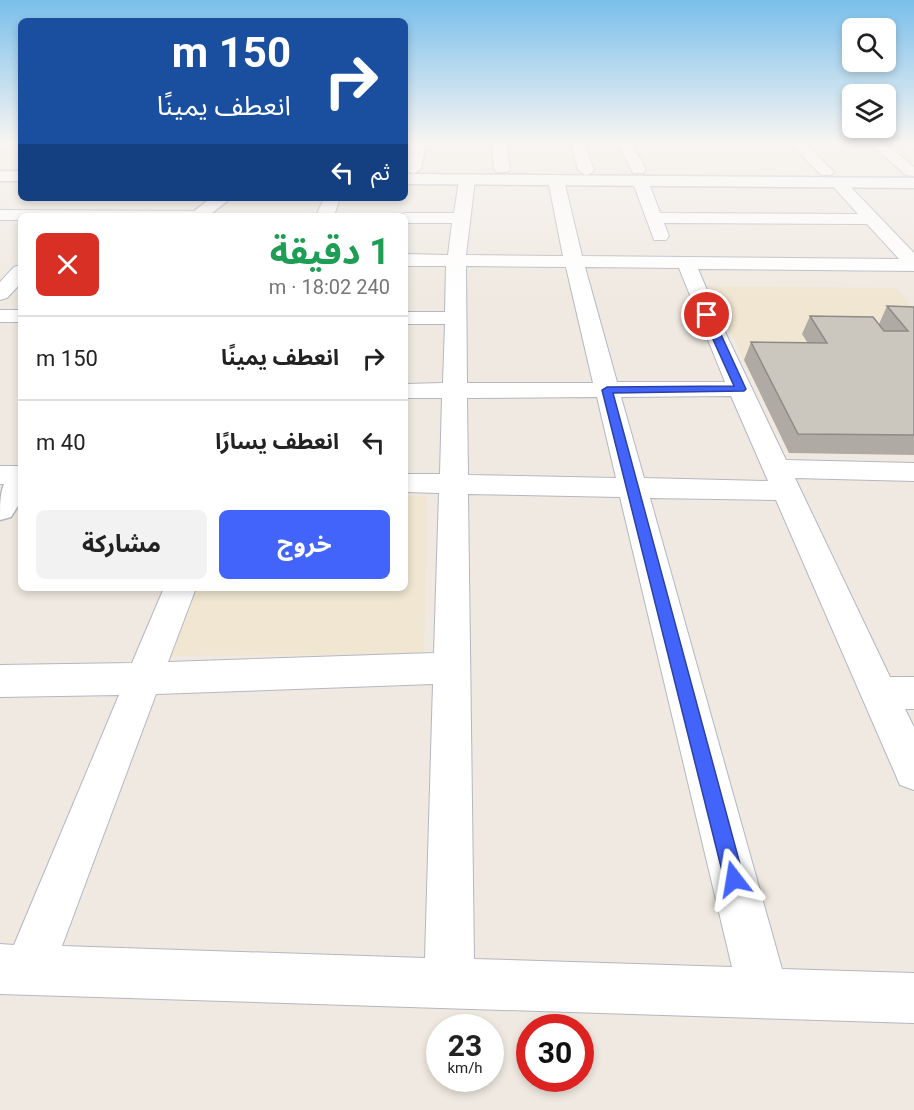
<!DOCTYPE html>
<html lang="ar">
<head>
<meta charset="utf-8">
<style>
	body { margin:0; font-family:Roboto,"Noto Sans Arabic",sans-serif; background:#f2f2f2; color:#222; direction:rtl; height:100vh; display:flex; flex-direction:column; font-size:22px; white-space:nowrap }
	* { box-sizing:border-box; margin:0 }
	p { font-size:20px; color:#767676 }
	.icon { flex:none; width:33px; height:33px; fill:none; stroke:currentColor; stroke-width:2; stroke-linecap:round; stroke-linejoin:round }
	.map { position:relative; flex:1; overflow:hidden; direction:ltr }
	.sheet { position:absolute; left:18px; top:213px; width:390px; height:378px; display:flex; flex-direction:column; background:#fff; border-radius:9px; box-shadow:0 3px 9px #0003; direction:rtl }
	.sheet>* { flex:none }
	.top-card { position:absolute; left:18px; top:18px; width:390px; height:183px; border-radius:9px; box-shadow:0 3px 9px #0003; direction:rtl; background:#1a4fa0; color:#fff; overflow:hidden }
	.tools { position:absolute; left:842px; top:18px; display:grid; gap:12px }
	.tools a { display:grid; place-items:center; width:54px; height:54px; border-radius:9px; background:#fff; box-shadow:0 3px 9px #0003; font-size:30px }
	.speed { position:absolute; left:426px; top:1014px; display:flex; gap:12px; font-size:30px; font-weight:700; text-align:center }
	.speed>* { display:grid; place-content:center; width:78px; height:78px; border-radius:50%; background:#fff; box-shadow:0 3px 9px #0003; line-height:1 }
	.speed small { font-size:15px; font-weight:400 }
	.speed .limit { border:9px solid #d22; background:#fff; color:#111 }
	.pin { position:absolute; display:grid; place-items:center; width:51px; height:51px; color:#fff; margin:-26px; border:3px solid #fff; border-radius:50%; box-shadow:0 2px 6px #0007 }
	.me { position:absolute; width:66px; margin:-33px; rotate:346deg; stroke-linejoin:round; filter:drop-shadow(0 0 4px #0008) }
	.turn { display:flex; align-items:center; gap:21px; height:126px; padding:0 18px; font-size:27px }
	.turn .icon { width:78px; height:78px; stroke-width:2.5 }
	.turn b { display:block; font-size:42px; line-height:51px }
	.then { display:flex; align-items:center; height:57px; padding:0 18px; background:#0003; gap:12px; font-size:22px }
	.round { display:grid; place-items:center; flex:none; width:63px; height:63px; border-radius:9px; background:#f2f2f2 }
	.headline { display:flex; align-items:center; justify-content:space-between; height:102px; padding:0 18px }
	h1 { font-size:36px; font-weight:700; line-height:45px; color:#1e9e55 }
	.button { display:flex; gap:12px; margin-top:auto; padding:12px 18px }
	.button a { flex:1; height:69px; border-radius:9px; background:#4264fb; color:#fff; font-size:24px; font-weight:700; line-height:69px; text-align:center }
	.button a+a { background:#f2f2f2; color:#222 }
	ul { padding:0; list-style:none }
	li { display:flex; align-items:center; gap:18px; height:84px; padding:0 18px; border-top:2px solid #e0e0e0 }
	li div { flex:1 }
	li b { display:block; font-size:22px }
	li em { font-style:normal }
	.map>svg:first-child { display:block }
	.education { fill:#f0e6d1 }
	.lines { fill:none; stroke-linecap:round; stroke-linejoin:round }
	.street-casing { stroke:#b4b7c1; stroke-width:2 }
	.secondary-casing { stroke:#b4b7c1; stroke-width:3 }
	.street { fill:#fff; fill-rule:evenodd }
	.secondary { fill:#fff; fill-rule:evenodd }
	.wall { fill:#afaba4 }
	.building { fill:#cbc7bf; stroke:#8e8b86; stroke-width:1.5 }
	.route { fill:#4264fb; stroke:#2b41a3; stroke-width:1.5 }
</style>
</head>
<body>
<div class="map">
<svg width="914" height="1110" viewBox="0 0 914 1110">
	<rect width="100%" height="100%" fill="#efe9e1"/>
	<!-- education -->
	<path class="education" d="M 708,286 L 896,288 L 914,309 L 789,453 Z
		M 405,496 L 427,496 L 424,654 L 165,656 L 190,588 L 405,588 Z"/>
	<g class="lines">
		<defs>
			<path id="street" d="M 0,142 L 13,142 L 0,150 Z
				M 412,142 L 426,142 L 421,169 L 413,174 L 405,169 Z
				M 492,142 L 506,142 L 510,169 L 507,172 L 497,172 L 494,169 Z
				M 570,142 L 584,142 L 594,170 L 591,173 L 586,175 L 578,170 Z
				M 617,142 L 631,142 L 646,170 L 643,173 L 633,173 Z
				M 789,142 L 804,142 L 834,172 L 831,175 L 821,175 Z
				M 868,142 L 884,142 L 914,167 L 914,176 L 906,175 Z
				M 467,175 L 475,180 L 466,255 L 563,256 L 548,180 L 556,175 L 564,180 L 582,256 L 899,259 L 867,224 L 664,223 L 669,236 L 666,240 L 654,240 L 632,180 L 640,175 L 648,180 L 660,213 L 858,214 L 829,182 L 831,179 L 843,179 L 914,253 L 914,271 L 698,269 L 725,332 L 786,460 L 914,463 L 914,481 L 795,478 L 890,677 L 914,677 L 914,709 L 905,709 L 914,727 L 914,790 L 900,785 L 776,500 L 650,498 L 782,969 L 914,973 L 914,1023 L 0,994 L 0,944 L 14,945 L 119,695 L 0,697 L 0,665 L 132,663 L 164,588 L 196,588 L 168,662 L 434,653 L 439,493 L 405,492 L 405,474 L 440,474 L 442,398 L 405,398 L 405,384 L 443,383 L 445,324 L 405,324 L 405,312 L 445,312 L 446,266 L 405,266 L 405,254 L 448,255 L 452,223 L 405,223 L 405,216 L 398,216 L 405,213 L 454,213 L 459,180 ZM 466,266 L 566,267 L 593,383 L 467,383 ZM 585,267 L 679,268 L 725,382 L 617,382 ZM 731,396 L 768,481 L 644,478 L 621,397 ZM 597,397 L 616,478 L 468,475 L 467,398 ZM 468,494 L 620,497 L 732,967 L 474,959 ZM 433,684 L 425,958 L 62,946 L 156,694 Z
				M 324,198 L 340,198 L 334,216 L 316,216 Z
				M 0,210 L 195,211 L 201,212 L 204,216 L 21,216 L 21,220 L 0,220 Z
				M 21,265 L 21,283 L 7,298 L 0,300 L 0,282 L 14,267 Z
				M 0,310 L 21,310 L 21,322 L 0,322 Z
				M 0,466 L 21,466 L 21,484 L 0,484 Z"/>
			<path id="secondary" d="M 0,171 L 21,171 L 21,181 L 0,181 Z
				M 405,174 L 914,178 L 914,188 L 405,184 Z
				M 211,198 L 231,198 L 208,216 L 188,216 Z
				M 21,468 L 21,501 L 11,517 L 0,520 C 0,498 0,475 21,468 Z"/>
		</defs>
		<!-- street casing -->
		<use href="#street" class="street-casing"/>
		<!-- secondary casing -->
		<use href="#secondary" class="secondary-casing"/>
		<!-- street -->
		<use href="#street" class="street"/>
		<!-- secondary -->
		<use href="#secondary" class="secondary"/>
	</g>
	<!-- wall -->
	<path class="wall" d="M 887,306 L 914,307 L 914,455 L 789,453 L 744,360 L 751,342 L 807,342 L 802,334 L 810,316 L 879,324 Z"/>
	<!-- building -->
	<path class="building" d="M 887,306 L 914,307 L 914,435 L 798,434 L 751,342 L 827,343 L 810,316 L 873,317 L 884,331 L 908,331 Z"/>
	<!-- sky -->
	<linearGradient id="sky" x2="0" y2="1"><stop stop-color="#7abfeb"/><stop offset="0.48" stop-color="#f8f5f2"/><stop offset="1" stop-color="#f8f5f2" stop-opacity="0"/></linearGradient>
	<rect width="914" height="297" fill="url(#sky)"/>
	<!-- route -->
	<path class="route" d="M 704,313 L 712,315 L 746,389 L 744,391 L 613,393 L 744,879 L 741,886 L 734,889 L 727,886 L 724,879 L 602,390 L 607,387 L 734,386 L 702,315 Z"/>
</svg>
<div class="tools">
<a><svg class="icon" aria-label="search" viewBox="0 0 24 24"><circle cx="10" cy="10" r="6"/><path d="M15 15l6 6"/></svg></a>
<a><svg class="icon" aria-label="layers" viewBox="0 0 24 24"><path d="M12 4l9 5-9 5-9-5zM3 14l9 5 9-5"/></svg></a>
</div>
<div class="speed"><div>23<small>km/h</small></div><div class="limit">30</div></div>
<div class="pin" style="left:707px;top:315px;background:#d93025"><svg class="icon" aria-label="arrive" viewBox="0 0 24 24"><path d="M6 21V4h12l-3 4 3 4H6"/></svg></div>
<svg class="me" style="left:734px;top:879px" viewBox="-20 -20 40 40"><path d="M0-17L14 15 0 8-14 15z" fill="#4264fb" stroke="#fff" stroke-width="4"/></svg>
<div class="top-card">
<div class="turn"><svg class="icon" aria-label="right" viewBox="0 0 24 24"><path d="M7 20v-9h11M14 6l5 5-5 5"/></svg><div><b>150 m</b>انعطف يمينًا</div></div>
<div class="then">ثم<svg class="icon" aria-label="left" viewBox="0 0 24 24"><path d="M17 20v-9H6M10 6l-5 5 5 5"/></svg></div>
</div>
<section class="sheet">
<div class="headline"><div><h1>1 دقيقة</h1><p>240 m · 18:02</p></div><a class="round" style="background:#d93025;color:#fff"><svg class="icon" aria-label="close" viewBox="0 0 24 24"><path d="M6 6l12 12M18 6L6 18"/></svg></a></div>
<ul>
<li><svg class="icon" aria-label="right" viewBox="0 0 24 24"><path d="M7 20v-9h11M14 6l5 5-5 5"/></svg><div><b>انعطف يمينًا</b></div><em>150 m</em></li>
<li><svg class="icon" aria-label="left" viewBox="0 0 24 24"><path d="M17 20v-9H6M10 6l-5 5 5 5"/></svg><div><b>انعطف يسارًا</b></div><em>40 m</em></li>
</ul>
<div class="button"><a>خروج</a><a>مشاركة</a></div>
</section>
</div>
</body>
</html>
